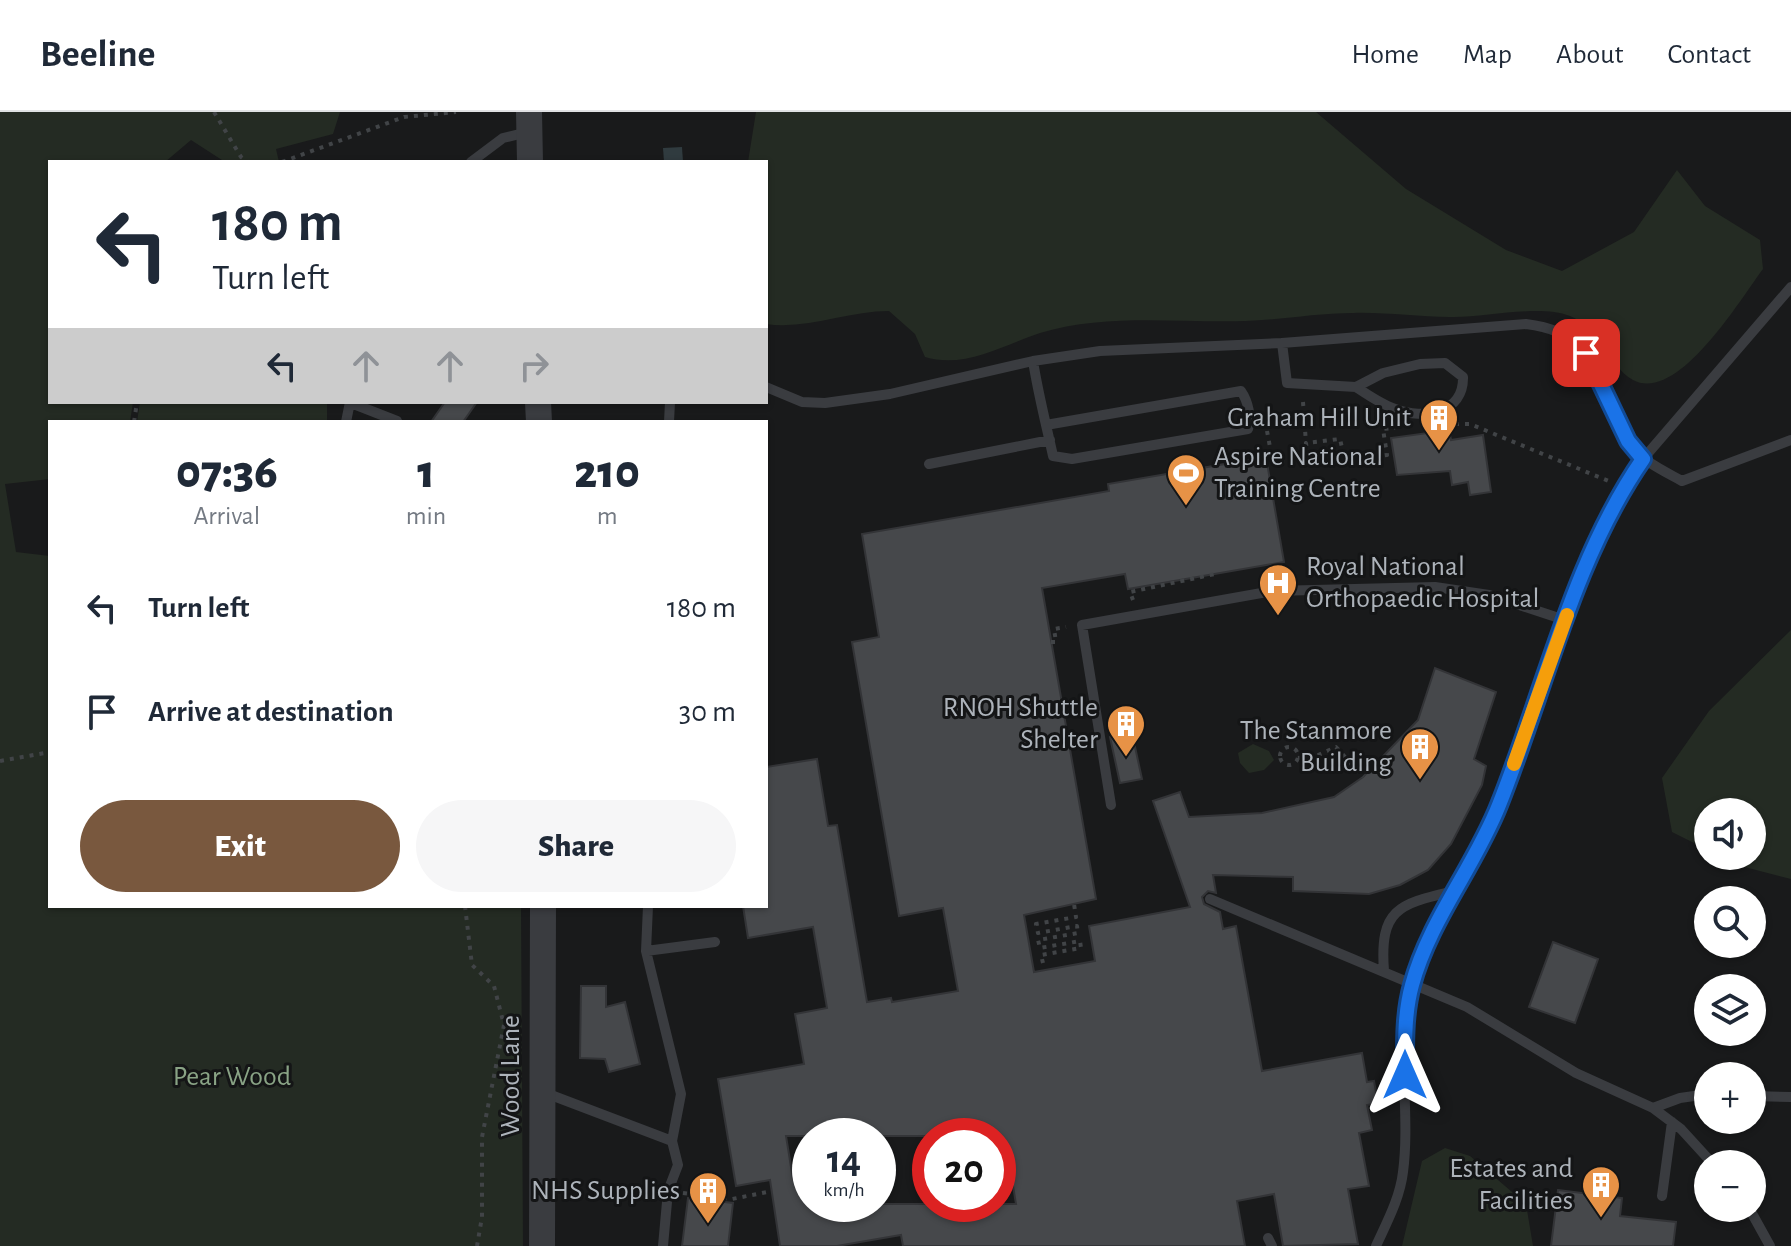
<!DOCTYPE html>
<html lang="en">
<head>
<meta charset="utf-8">
<style>
	body { margin:0; font-family:"Alegreya Sans",sans-serif; background:#f6f6f7; color:#1f2937; height:100vh; display:flex; flex-direction:column; font-size:30px; white-space:nowrap }
	* { box-sizing:border-box; margin:0 }
	p { font-size:26px; color:#747a83 }
	.icon { flex:none; width:44px; height:44px; fill:none; stroke:currentColor; stroke-width:2; stroke-linecap:round; stroke-linejoin:round }
	.map { position:relative; flex:1; overflow:hidden }
	.sheet { position:absolute; left:48px; top:308px; width:720px; height:488px; display:flex; flex-direction:column; background:#fff; border-radius:0px; box-shadow:0 2px 6px #0004 }
	.sheet>* { flex:none }
	.top-card { position:absolute; left:48px; top:48px; width:720px; height:244px; border-radius:0px; box-shadow:0 2px 6px #0004; background:#fff; color:#1f2937; overflow:hidden }
	.fabs { position:absolute; left:1694px; top:686px; display:grid; gap:16px }
	.fabs a { display:grid; place-items:center; width:72px; height:72px; border-radius:50%; background:#fff; box-shadow:0 2px 6px #0004; font-size:40px }
	.speed { position:absolute; left:792px; top:1006px; display:flex; gap:16px; font-size:40px; font-weight:700; text-align:center }
	.speed>* { display:grid; place-content:center; width:104px; height:104px; border-radius:50%; background:#fff; box-shadow:0 2px 6px #0004; line-height:1 }
	.speed small { font-size:20px; font-weight:400 }
	.speed .limit { border:12px solid #d22; background:#fff; color:#111 }
	.pin { position:absolute; display:grid; place-items:center; width:68px; height:68px; color:#fff; margin:-34px; border-radius:16px; box-shadow:0 4px 12px #0006 }
	.me { position:absolute; width:88px; margin:-44px; rotate:0deg; stroke-linejoin:round; filter:drop-shadow(0 0 6px #0008) }
	.turn { display:flex; align-items:center; gap:28px; height:168px; padding:0 32px; font-size:36px }
	.turn .icon { width:104px; height:104px; stroke-width:2.5 }
	.turn b { display:block; font-size:56px; line-height:68px }
	.lanes { display:flex; align-items:center; height:76px; padding:0 32px; background:#0003; justify-content:center; gap:40px; direction:ltr }
	.lanes .off { opacity:.35 }
	.eta { display:flex; justify-content:space-evenly; align-items:center; height:136px; text-align:center }
	.eta b { font-size:48px; font-weight:800; line-height:56px }
	.action { display:flex; gap:16px; margin-top:auto; padding:16px 32px }
	.action a { flex:1; height:92px; border-radius:48px; background:#79583e; color:#fff; font-size:32px; font-weight:800; line-height:92px; text-align:center }
	.action a+a { background:#f6f6f7; color:#1f2937 }
	ul { padding:0; list-style:none }
	li { display:flex; align-items:center; gap:24px; height:104px; padding:0 32px }
	li div { flex:1 }
	li b { display:block; font-size:30px }
	li em { font-style:normal }
	header { display:flex; align-items:center; gap:48px; box-sizing:border-box; height:112px; padding:0 40px; background:#fff; border-bottom:2px solid #e0e1e3 }
	header strong { font-size:38px }
	nav { display:flex; gap:44px; margin-inline-start:auto; font-size:28px }
	.map>svg:first-child { display:block }
	.green { fill:#242b23 }
	.water { fill:#303b3f }
	.building { fill:#46484b; stroke:#333437; stroke-width:2; fill-rule:evenodd }
	.lines { fill:none; stroke-linecap:round; stroke-linejoin:round }
	.path { stroke:#414447; stroke-width:4; stroke-dasharray:4 6; stroke-linecap:butt }
	.service { stroke:#3a3c40; stroke-width:10 }
	.tertiary { stroke:#3a3c40; stroke-width:26 }
	.route-casing { stroke:#114b97; stroke-width:20 }
	.route { stroke:#1a73e8; stroke-width:14 }
	.slow { stroke:#f59e0b; stroke-width:14 }
	.labels { text-anchor:middle; dominant-baseline:central; stroke-width:6; stroke-linejoin:round; paint-order:stroke }
	.poi-label { font-size:28px; fill:#adb3ba; stroke:#141516; text-anchor:end }
	.street-label { font-size:28px; fill:#adb3ba; stroke:#141516 }
	.park-label { font-size:28px; fill:#89a385; stroke:#141516 }
</style>
</head>
<body>
<header>
<strong>Beeline</strong>
<nav><a>Home</a><a>Map</a><a>About</a><a>Contact</a></nav>
</header>
<div class="map">
<svg width="1791" height="1134" viewBox="0 0 1791 1134">
	<rect width="100%" height="100%" fill="#191a1b"/>
	<!-- green -->
	<path class="green" d="M 0,0 L 340,0 L 333,22 L 276,37 L 279,50 L 225,50 L 191,28 L 165,50 L 50,50 L 50,290 L 133,290 L 130,310 L 50,310 L 50,367 L 5,372 L 16,440 L 50,444 L 50,794 L 521,794 L 523,1134 L 0,1134 Z
		M 756,0 L 1316,0 L 1406,77 L 1506,138 L 1562,159 L 1634,120 L 1677,58 L 1705,94 L 1760,128 L 1763,157 C 1741,186 1678,292 1633,268 C 1607,253 1600,216 1570,204 C 1538,192 1485,206 1450,205 C 1418,205 1385,200 1353,201 C 1317,201 1281,208 1245,209 C 1177,211 1106,201 1040,221 C 1003,233 965,257 925,245 L 915,222 L 889,199 C 848,199 806,218 766,212 L 766,50 L 748,50 Z
		M 140,290 L 327,290 L 327,310 L 137,310 Z
		M 1791,518 L 1791,767 L 1737,753 L 1719,744 L 1752,744 L 1752,700 L 1708,700 L 1708,738 L 1672,720 L 1662,666 L 1709,599 Z
		M 1253,632 L 1269,639 L 1274,648 L 1264,658 L 1249,661 L 1240,651 L 1238,641 Z
		M 1445,1036 L 1470,1044 L 1526,1092 L 1533,1134 L 1402,1134 L 1422,1049 Z"/>
	<!-- water -->
	<path class="water" d="M 682,35 L 683,50 L 664,50 L 663,36 Z"/>
	<!-- building -->
	<path class="building" d="M 445,290 L 477,290 L 463,310 L 431,310 Z
		M 1449,318 L 1451,328 L 1483,323 L 1491,380 L 1470,383 L 1468,370 L 1452,373 L 1450,359 L 1397,363 L 1391,326 Z
		M 1266,345 L 1284,450 L 1128,477 L 1125,462 L 1042,476 L 1096,787 L 1024,803 L 1034,860 L 1095,849 L 1089,814 L 1190,795 L 1153,689 L 1180,680 L 1189,705 L 1262,701 L 1334,685 L 1363,665 L 1418,608 L 1435,556 L 1496,580 L 1474,647 L 1486,654 L 1482,673 L 1451,732 L 1428,758 L 1400,773 L 1369,782 L 1293,779 L 1293,765 L 1213,763 L 1216,781 L 1208,779 L 1202,785 L 1204,792 L 1220,800 L 1223,817 L 1236,814 L 1262,959 L 1362,941 L 1367,970 L 1374,969 L 1378,991 L 1367,993 L 1372,1018 L 1359,1021 L 1369,1074 L 1348,1077 L 1358,1132 L 1283,1134 L 1274,1082 L 1237,1089 L 1245,1134 L 903,1134 L 901,1123 L 837,1134 L 780,1134 L 770,1068 L 736,1074 L 718,967 L 804,952 L 795,902 L 827,896 L 813,815 L 748,826 L 743,794 L 766,794 L 766,655 L 817,647 L 828,714 L 837,713 L 867,890 L 891,886 L 892,890 L 958,879 L 943,796 L 899,804 L 852,530 L 879,525 L 862,422 L 1109,379 L 1108,372 ZM 786,1024 L 998,1024 L 998,1045 L 1008,1044 L 1016,1092 L 810,1092 L 810,1064 L 793,1067 Z
		M 1132,621 L 1142,667 L 1120,671 L 1110,625 Z
		M 1553,830 L 1598,847 L 1575,911 L 1529,895 Z
		M 581,874 L 606,874 L 606,895 L 625,890 L 640,952 L 609,960 L 605,947 L 580,946 Z
		M 1558,1078 L 1622,1086 L 1620,1104 L 1676,1110 L 1673,1134 L 1551,1134 Z
		M 688,1086 L 733,1091 L 728,1134 L 682,1134 Z"/>
	<g class="lines">
		<!-- path -->
		<path class="path" d="M 214,0 L 241,45 L 248,50
			M 282,50 L 404,5 L 456,0
			M 1303,290 L 1306,331
			M 134,310 L 137,290
			M 1455,312 L 1470,312 L 1611,370
			M 1267,319 L 1273,351 L 1308,346 L 1306,331 L 1340,327 L 1345,349 L 1387,343 L 1383,317 L 1395,316
			M 1133,488 L 1130,480 L 1215,462
			M 1051,530 L 1056,530 L 1054,517 L 1066,515
			M1280 644a9 9 0 1 1 18 0a9 9 0 1 1-18 0Z
			M 1298,646 L 1316,644 L 1336,635 L 1363,665
			M 0,649 L 50,640
			M 465,794 L 472,853 L 494,874 L 504,913 L 482,1025 L 482,1105 L 477,1134
			M 1043,851 L 1041,843 L 1081,836 L 1080,829 L 1040,836 L 1038,828 L 1078,821 L 1077,814 L 1038,821 L 1036,812 L 1076,805 L 1074,792
			M 683,1081 L 732,1087 L 772,1079"/>
		<!-- service -->
		<path class="service" d="M 471,50 L 503,26 L 528,20
			M 1282,231 L 1287,271 L 1356,275 L 1383,261 L 1420,252 L 1445,251 L 1463,265 C 1464,301 1424,308 1395,297 C 1381,292 1368,283 1356,275
			M 1033,249 C 1038,281 1046,312 1053,344 L 1072,347 L 1248,317 C 1252,306 1248,289 1241,279 L 1046,313
			M 766,275 L 802,290 L 825,291 L 890,282 L 1033,249 L 1100,239 L 1282,231 L 1526,212 C 1604,221 1594,276 1628,329 C 1641,349 1662,358 1682,369 L 1791,328
			M 351,291 L 397,309
			M 346,310 L 350,290
			M 669,310 L 670,290
			M 929,352 L 1050,328
			M 1111,693 L 1082,513 L 1273,479 L 1435,475 L 1489,483 L 1565,508
			M 1210,787 L 1467,895 L 1576,961 L 1653,996 L 1681,1017 L 1713,1052
			M 648,794 L 646,839 L 681,982 L 672,1029 L 678,1053 L 668,1079 L 663,1134
			M 646,839 L 715,830
			M 1384,859 C 1379,794 1401,792 1458,778
			M 543,980 L 672,1029
			M 1752,984 L 1791,985
			M 1653,996 L 1680,986 L 1708,982
			M 1662,1084 L 1672,1010
			M 1749,1096 L 1770,1134
			M 1268,1126 L 1272,1134
			M 1376,1134 C 1387,1110 1400,1086 1403,1060 C 1411,999 1395,933 1412,873 C 1429,809 1475,755 1499,693 C 1545,577 1573,451 1643,347 L 1791,175"/>
		<!-- tertiary -->
		<path class="tertiary" d="M 529,0 L 530,50
			M 538,290 L 539,310
			M 542,1134 L 543,794"/>
	</g>
	<g class="lines">
		<defs>
			<path id="route" d="M 1405,963 C 1405,932 1404,902 1412,873 C 1429,809 1475,754 1499,693 C 1545,578 1572,450 1643,347 L 1628,329 L 1586,241"/>
		</defs>
		<!-- route casing -->
		<use href="#route" class="route-casing"/>
		<!-- route -->
		<use href="#route" class="route"/>
		<!-- slow -->
		<path class="slow" d="M 1514,652 L 1567,503"/>
	</g>
	<!-- icons -->
	<defs>
		<symbol id="building-pin" viewBox="-11 -11 22 30"><path d="M0 17L-7.5 6A9.5 9.5 0 1 1 7.5 6Z" fill="#e79246" stroke="#141516"/><path d="M-4-6H4V6H1V3H-1V6H-4ZM-2.5-4.3h1.7v1.8h-1.7ZM.8-4.3h1.7v1.8H.8ZM-2.5-1h1.7V.8h-1.7ZM.8-1h1.7V.8H.8Z" fill="#fff"/></symbol>
		<symbol id="stadium-pin" viewBox="-11 -11 22 30"><path d="M0 17L-7.5 6A9.5 9.5 0 1 1 7.5 6Z" fill="#e79246" stroke="#141516"/><path d="M0-5a6.5 5 0 1 0 0 10a6.5 5 0 1 0 0-10ZM-3.5-1.8h7v3.6h-7Z" fill="#fff"/></symbol>
		<symbol id="hospital-pin" viewBox="-11 -11 22 30"><path d="M0 17L-7.5 6A9.5 9.5 0 1 1 7.5 6Z" fill="#e79246" stroke="#141516"/><path d="M-5-5h3v3.5h4V-5h3V5h-3V1.5h-4V5h-3Z" fill="#fff"/></symbol>
	</defs>
	<g fill-rule="evenodd">
		<use href="#building-pin" x="1417" y="284" width="44" height="60"/>
		<use href="#stadium-pin" x="1164" y="339" width="44" height="60"/>
		<use href="#hospital-pin" x="1256" y="449" width="44" height="60"/>
		<use href="#building-pin" x="1104" y="590" width="44" height="60"/>
		<use href="#building-pin" x="1398" y="613" width="44" height="60"/>
		<use href="#building-pin" x="1579" y="1051" width="44" height="60"/>
		<use href="#building-pin" x="686" y="1057" width="44" height="60"/>
	</g>
	<g class="labels">
		<!-- poi labels -->
		<g class="poi-label">
			<text x="1411" y="306">Graham Hill Unit</text>
			<text x="1214" y="345" text-anchor="start">Aspire National<tspan x="1214" dy="32">Training Centre</tspan></text>
			<text x="1306" y="455" text-anchor="start">Royal National<tspan x="1306" dy="32">Orthopaedic Hospital</tspan></text>
			<text x="1098" y="596">RNOH Shuttle<tspan x="1098" dy="32">Shelter</tspan></text>
			<text x="1392" y="619">The Stanmore<tspan x="1392" dy="32">Building</tspan></text>
			<text x="1573" y="1057">Estates and<tspan x="1573" dy="32">Facilities</tspan></text>
			<text x="680" y="1079">NHS Supplies</text>
		</g>
		<!-- street labels -->
		<g class="street-label">
			<text transform="translate(511 964) rotate(-90)">Wood Lane</text>
		</g>
		<!-- park labels -->
		<g class="park-label">
			<text x="232" y="965">Pear Wood</text>
		</g>
	</g>
</svg>
<div class="fabs">
<a><svg class="icon" aria-label="sound" viewBox="0 0 24 24"><path d="M4 9h4l5-4v14l-5-4H4zM17 9q2 3 0 6"/></svg></a>
<a><svg class="icon" aria-label="search" viewBox="0 0 24 24"><circle cx="10" cy="10" r="6"/><path d="M15 15l6 6"/></svg></a>
<a><svg class="icon" aria-label="layers" viewBox="0 0 24 24"><path d="M12 4l9 5-9 5-9-5zM3 14l9 5 9-5"/></svg></a>
<a>+</a>
<a>−</a>
</div>
<div class="speed"><div>14<small>km/h</small></div><div class="limit">20</div></div>
<div class="pin" style="left:1586px;top:241px;background:#d93025"><svg class="icon" aria-label="arrive" viewBox="0 0 24 24"><path d="M6 21V4h12l-3 4 3 4H6"/></svg></div>
<svg class="me" style="left:1405px;top:963px" viewBox="-20 -20 40 40"><path d="M0-17L14 15 0 8-14 15z" fill="#1a73e8" stroke="#fff" stroke-width="4"/></svg>
<div class="top-card">
<div class="turn"><svg class="icon" aria-label="left" viewBox="0 0 24 24"><path d="M17 20v-9H6M10 6l-5 5 5 5"/></svg><div><b>180 m</b>Turn left</div></div>
<div class="lanes"><svg class="icon" aria-label="left" viewBox="0 0 24 24"><path d="M17 20v-9H6M10 6l-5 5 5 5"/></svg><svg class="icon off" aria-label="ahead" viewBox="0 0 24 24"><path d="M12 20V5M6 11l6-6 6 6"/></svg><svg class="icon off" aria-label="ahead" viewBox="0 0 24 24"><path d="M12 20V5M6 11l6-6 6 6"/></svg><svg class="icon off" aria-label="right" viewBox="0 0 24 24"><path d="M7 20v-9h11M14 6l5 5-5 5"/></svg></div>
</div>
<section class="sheet">
<div class="eta">
<div><b>07:36</b><p>Arrival</p></div>
<div><b>1</b><p>min</p></div>
<div><b>210</b><p>m</p></div>
</div>
<ul>
<li><svg class="icon" aria-label="left" viewBox="0 0 24 24"><path d="M17 20v-9H6M10 6l-5 5 5 5"/></svg><div><b>Turn left</b></div><em>180 m</em></li>
<li><svg class="icon" aria-label="arrive" viewBox="0 0 24 24"><path d="M6 21V4h12l-3 4 3 4H6"/></svg><div><b>Arrive at destination</b></div><em>30 m</em></li>
</ul>
<div class="action"><a>Exit</a><a>Share</a></div>
</section>
</div>
</body>
</html>
